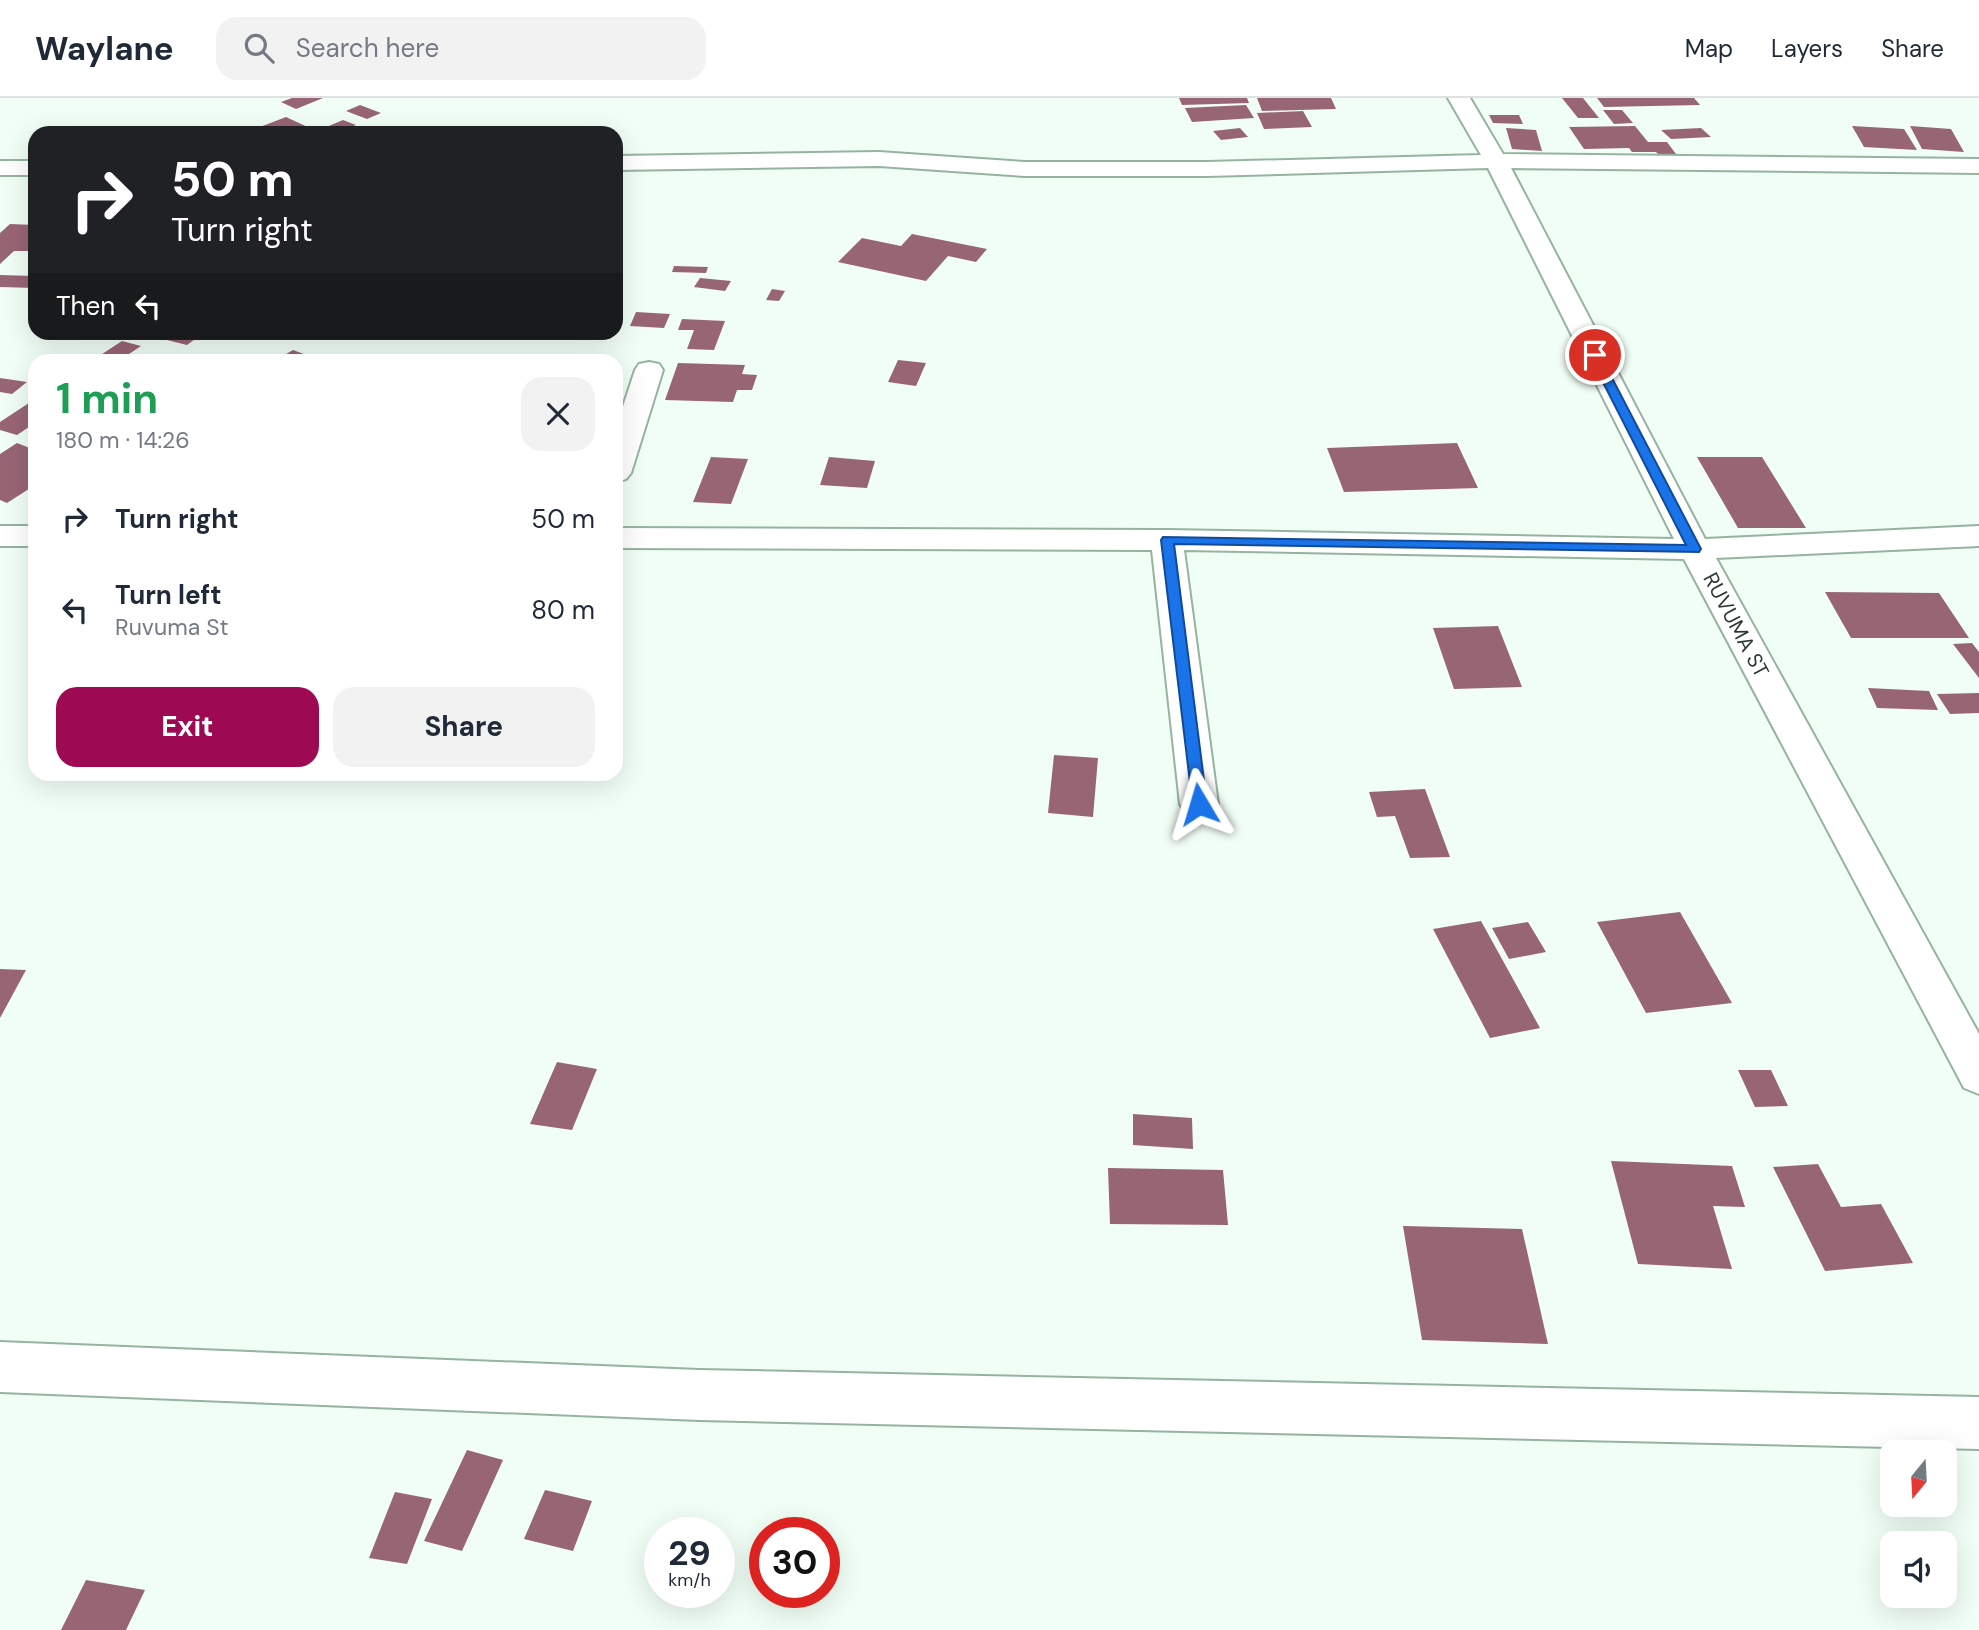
<!DOCTYPE html>
<html lang="en">
<head>
<meta charset="utf-8">
<style>
	body { margin:0; font-family:"DM Sans",sans-serif; background:#f2f2f3; color:#1f2937; height:100vh; display:flex; flex-direction:column; font-size:26px; white-space:nowrap }
	* { box-sizing:border-box; margin:0 }
	p { font-size:23px; color:#747a83 }
	.icon { flex:none; width:38px; height:38px; fill:none; stroke:currentColor; stroke-width:2; stroke-linecap:round; stroke-linejoin:round }
	.map { position:relative; flex:1; overflow:hidden }
	.drawer { position:absolute; left:28px; top:256px; width:595px; height:427px; display:flex; flex-direction:column; background:#fff; border-radius:21px; box-shadow:0 7px 28px #0002 }
	.drawer>* { flex:none }
	.top-card { position:absolute; left:28px; top:28px; width:595px; height:214px; border-radius:21px; box-shadow:0 7px 28px #0002; background:#202124; color:#fff; overflow:hidden }
	.needle { width:46px; rotate:198deg }
	.controls { position:absolute; left:1880px; top:1342px; display:grid; gap:14px }
	.controls a { display:grid; place-items:center; width:77px; height:77px; border-radius:14px; background:#fff; box-shadow:0 7px 28px #0002; font-size:35px }
	.speed { position:absolute; left:644px; top:1419px; display:flex; gap:14px; font-size:35px; font-weight:700; text-align:center }
	.speed>* { display:grid; place-content:center; width:91px; height:91px; border-radius:50%; background:#fff; box-shadow:0 7px 28px #0002; line-height:1 }
	.speed small { font-size:18px; font-weight:400 }
	.speed .limit { border:10px solid #d22; background:#fff; color:#111 }
	.pin { position:absolute; display:grid; place-items:center; width:60px; height:60px; color:#fff; margin:-30px; border:4px solid #fff; border-radius:50%; box-shadow:0 2px 7px #0007 }
	.me { position:absolute; width:77px; margin:-38px; rotate:353deg; stroke-linejoin:round; filter:drop-shadow(0 0 5px #0008) }
	.turn { display:flex; align-items:center; gap:24px; height:147px; padding:0 28px; font-size:32px }
	.turn .icon { width:91px; height:91px; stroke-width:2.5 }
	.turn b { display:block; font-size:49px; line-height:60px }
	.then { display:flex; align-items:center; height:66px; padding:0 28px; background:#0003; gap:14px; font-size:26px }
	.round { display:grid; place-items:center; flex:none; width:74px; height:74px; border-radius:21px; background:#f2f2f3 }
	.summary { display:flex; align-items:center; justify-content:space-between; height:119px; padding:0 28px }
	h1 { font-size:42px; font-weight:700; line-height:52px; color:#1e9e55 }
	.button { display:flex; gap:14px; margin-top:auto; padding:14px 28px }
	.button a { flex:1; height:80px; border-radius:21px; background:#9e0953; color:#fff; font-size:28px; font-weight:700; line-height:80px; text-align:center }
	.button a+a { background:#f2f2f3; color:#1f2937 }
	ul { padding:0; list-style:none }
	li { display:flex; align-items:center; gap:21px; height:91px; padding:0 28px }
	li div { flex:1 }
	li b { display:block; font-size:26px }
	li em { font-style:normal }
	header { display:flex; align-items:center; gap:42px; box-sizing:border-box; height:98px; padding:0 35px; background:#fff; border-bottom:2px solid #e0e1e3 }
	header strong { font-size:33px }
	nav { display:flex; gap:38px; margin-inline-start:auto; font-size:24px }
	.search { width:490px; height:63px; background:#f2f2f3; display:flex; align-items:center; gap:18px; box-sizing:border-box; padding:0 24px; border-radius:21px; color:#747a83; font-size:26px }
	.map>svg:first-child { display:block }
	.building { fill:#986575 }
	.lines { fill:none; stroke-linecap:round; stroke-linejoin:round }
	.street-casing { stroke:#95b4a0; stroke-width:4 }
	.street { fill:#fff; fill-rule:evenodd }
	.route { fill:#1a73e8; stroke:#114b97; stroke-width:2 }
	.labels { text-anchor:middle; dominant-baseline:central; stroke-width:7; stroke-linejoin:round; paint-order:stroke }
	.street-label { font-size:21px; fill:#2b3830; stroke:#fff }
</style>
</head>
<body>
<header>
<strong>Waylane</strong>
<div class="search"><svg class="icon" aria-label="search" viewBox="0 0 24 24"><circle cx="10" cy="10" r="6"/><path d="M15 15l6 6"/></svg>Search here</div>
<nav><a>Map</a><a>Layers</a><a>Share</a></nav>
</header>
<div class="map">
<svg width="1979" height="1532" viewBox="0 0 1979 1532">
	<rect width="100%" height="100%" fill="#f1fef5"/>
	<!-- building -->
	<path class="building" d="M 292,0 L 323,0 L 296,11 L 281,4 Z
		M 1179,0 L 1247,0 L 1249,5 L 1182,7 Z
		M 1257,0 L 1331,0 L 1336,11 L 1262,13 Z
		M 1562,0 L 1583,0 L 1599,20 L 1578,20 Z
		M 1597,0 L 1694,0 L 1700,7 L 1604,9 Z
		M 360,7 L 381,15 L 367,21 L 346,13 Z
		M 1246,7 L 1254,20 L 1192,24 L 1185,10 Z
		M 1603,12 L 1622,12 L 1633,25 L 1614,26 Z
		M 1303,13 L 1312,29 L 1264,31 L 1257,15 Z
		M 1489,17 L 1519,17 L 1523,26 L 1493,25 Z
		M 286,19 L 312,31 L 303,35 L 244,35 Z
		M 343,22 L 356,27 L 338,35 L 324,30 Z
		M 1635,28 L 1648,44 L 1667,44 L 1679,60 L 1662,60 L 1656,54 L 1632,54 L 1629,50 L 1584,51 L 1569,29 Z
		M 1852,28 L 1904,31 L 1917,52 L 1864,49 Z
		M 1910,28 L 1951,31 L 1964,54 L 1922,51 Z
		M 1240,30 L 1248,39 L 1221,42 L 1213,33 Z
		M 1506,30 L 1536,32 L 1542,53 L 1512,51 Z
		M 1701,30 L 1711,39 L 1671,41 L 1661,32 Z
		M 10,126 L 35,127 L 35,153 L 14,153 L 0,166 L 0,135 Z
		M 912,136 L 987,151 L 976,164 L 948,158 L 926,183 L 838,164 L 862,140 L 901,148 Z
		M 674,168 L 708,169 L 706,175 L 672,174 Z
		M 0,177 L 35,178 L 35,190 L 0,189 Z
		M 700,180 L 731,183 L 725,193 L 694,189 Z
		M 772,191 L 785,193 L 779,203 L 766,202 Z
		M 636,214 L 670,216 L 664,230 L 630,228 Z
		M 682,221 L 725,223 L 714,252 L 687,251 L 694,232 L 678,232 Z
		M 172,234 L 196,234 L 202,236 L 187,247 L 163,241 Z
		M 122,243 L 141,248 L 120,262 L 93,262 Z
		M 293,252 L 320,262 L 276,262 Z
		M 898,262 L 926,265 L 916,288 L 888,284 Z
		M 678,265 L 745,267 L 742,276 L 757,277 L 752,292 L 737,292 L 733,304 L 665,302 Z
		M 0,280 L 27,284 L 12,296 L 0,294 Z
		M 35,301 L 35,325 L 17,337 L 0,332 L 0,324 Z
		M 17,345 L 35,352 L 35,387 L 7,405 L 0,402 L 0,356 Z
		M 1457,345 L 1478,390 L 1344,394 L 1327,350 Z
		M 711,359 L 748,361 L 731,406 L 693,404 Z
		M 829,359 L 875,363 L 867,390 L 820,387 Z
		M 1697,359 L 1762,359 L 1806,430 L 1738,430 Z
		M 1825,494 L 1939,495 L 1969,540 L 1851,540 Z
		M 1498,528 L 1522,589 L 1454,591 L 1433,530 Z
		M 1972,545 L 1979,554 L 1979,580 L 1953,546 Z
		M 1868,590 L 1929,593 L 1938,612 L 1877,610 Z
		M 1979,595 L 1979,615 L 1950,616 L 1937,596 Z
		M 1054,657 L 1098,660 L 1093,719 L 1048,715 Z
		M 1425,691 L 1450,759 L 1410,760 L 1395,718 L 1377,719 L 1369,694 Z
		M 1680,814 L 1732,905 L 1646,915 L 1597,824 Z
		M 1481,823 L 1540,930 L 1490,940 L 1433,831 Z
		M 1528,824 L 1546,854 L 1509,861 L 1492,830 Z
		M 0,871 L 26,872 L 0,920 Z
		M 557,964 L 597,971 L 572,1032 L 530,1026 Z
		M 1738,972 L 1771,972 L 1788,1008 L 1755,1009 Z
		M 1133,1016 L 1192,1020 L 1193,1051 L 1133,1047 Z
		M 1611,1063 L 1732,1068 L 1745,1109 L 1713,1108 L 1732,1171 L 1638,1166 Z
		M 1818,1066 L 1841,1109 L 1881,1106 L 1913,1165 L 1825,1173 L 1773,1069 Z
		M 1108,1070 L 1223,1072 L 1228,1127 L 1110,1126 Z
		M 1403,1128 L 1522,1131 L 1548,1246 L 1422,1242 Z
		M 467,1352 L 503,1362 L 462,1453 L 424,1443 Z
		M 545,1392 L 592,1403 L 573,1453 L 524,1441 Z
		M 395,1394 L 432,1401 L 407,1466 L 369,1460 Z
		M 86,1482 L 145,1492 L 126,1532 L 61,1532 Z"/>
	<g class="lines">
		<defs>
			<path id="street" d="M 1448,0 L 1470,0 L 1503,56 L 1979,61 L 1979,75 L 1511,70 L 1705,441 L 1979,428 L 1979,448 L 1716,460 L 1979,936 L 1979,996 L 1964,990 L 1684,461 L 1184,452 L 1218,706 L 1212,716 L 1199,720 L 1186,716 L 1180,706 L 1152,452 L 616,450 L 616,430 L 1167,432 L 1674,441 L 1488,70 L 1207,78 L 1025,78 L 879,68 L 616,72 L 616,58 L 879,54 L 1025,64 L 1207,64 L 1481,57 Z
				M 0,63 L 35,63 L 35,77 L 0,77 Z
				M 649,264 L 659,266 L 663,272 L 631,375 L 626,381 L 616,384 L 616,330 L 635,272 L 639,266 Z
				M 0,428 L 35,428 L 35,448 L 0,448 Z
				M 0,1244 L 699,1272 L 1979,1299 L 1979,1351 L 699,1322 L 0,1294 Z"/>
		</defs>
		<!-- street casing -->
		<use href="#street" class="street-casing"/>
		<!-- street -->
		<use href="#street" class="street"/>
	</g>
	<!-- route -->
	<path class="route" d="M 1595,254 L 1600,257 L 1701,451 L 1699,454 L 1174,446 L 1207,706 L 1204,710 L 1193,710 L 1161,442 L 1163,439 L 1686,447 L 1589,257 Z"/>
	<g class="labels">
		<!-- street labels -->
		<g class="street-label">
			<text transform="translate(1736 527) rotate(62)">RUVUMA ST</text>
		</g>
	</g>
</svg>
<div class="controls">
<a><svg class="needle" viewBox="-14 -14 28 28"><path d="M0-13l5 13h-10z" fill="#e53935"/><path d="M0 13l5-13h-10z" fill="#747a83"/></svg></a>
<a><svg class="icon" aria-label="sound" viewBox="0 0 24 24"><path d="M4 9h4l5-4v14l-5-4H4zM17 9q2 3 0 6"/></svg></a>
</div>
<div class="speed"><div>29<small>km/h</small></div><div class="limit">30</div></div>
<div class="pin" style="left:1595px;top:257px;background:#d93025"><svg class="icon" aria-label="arrive" viewBox="0 0 24 24"><path d="M6 21V4h12l-3 4 3 4H6"/></svg></div>
<svg class="me" style="left:1199px;top:706px" viewBox="-20 -20 40 40"><path d="M0-17L14 15 0 8-14 15z" fill="#1a73e8" stroke="#fff" stroke-width="4"/></svg>
<div class="top-card">
<div class="turn"><svg class="icon" aria-label="right" viewBox="0 0 24 24"><path d="M7 20v-9h11M14 6l5 5-5 5"/></svg><div><b>50 m</b>Turn right</div></div>
<div class="then">Then<svg class="icon" aria-label="left" viewBox="0 0 24 24"><path d="M17 20v-9H6M10 6l-5 5 5 5"/></svg></div>
</div>
<section class="drawer">
<div class="summary"><div><h1>1 min</h1><p>180 m · 14:26</p></div><a class="round"><svg class="icon" aria-label="close" viewBox="0 0 24 24"><path d="M6 6l12 12M18 6L6 18"/></svg></a></div>
<ul>
<li><svg class="icon" aria-label="right" viewBox="0 0 24 24"><path d="M7 20v-9h11M14 6l5 5-5 5"/></svg><div><b>Turn right</b></div><em>50 m</em></li>
<li><svg class="icon" aria-label="left" viewBox="0 0 24 24"><path d="M17 20v-9H6M10 6l-5 5 5 5"/></svg><div><b>Turn left</b><p>Ruvuma St</p></div><em>80 m</em></li>
</ul>
<div class="button"><a>Exit</a><a>Share</a></div>
</section>
</div>
</body>
</html>
